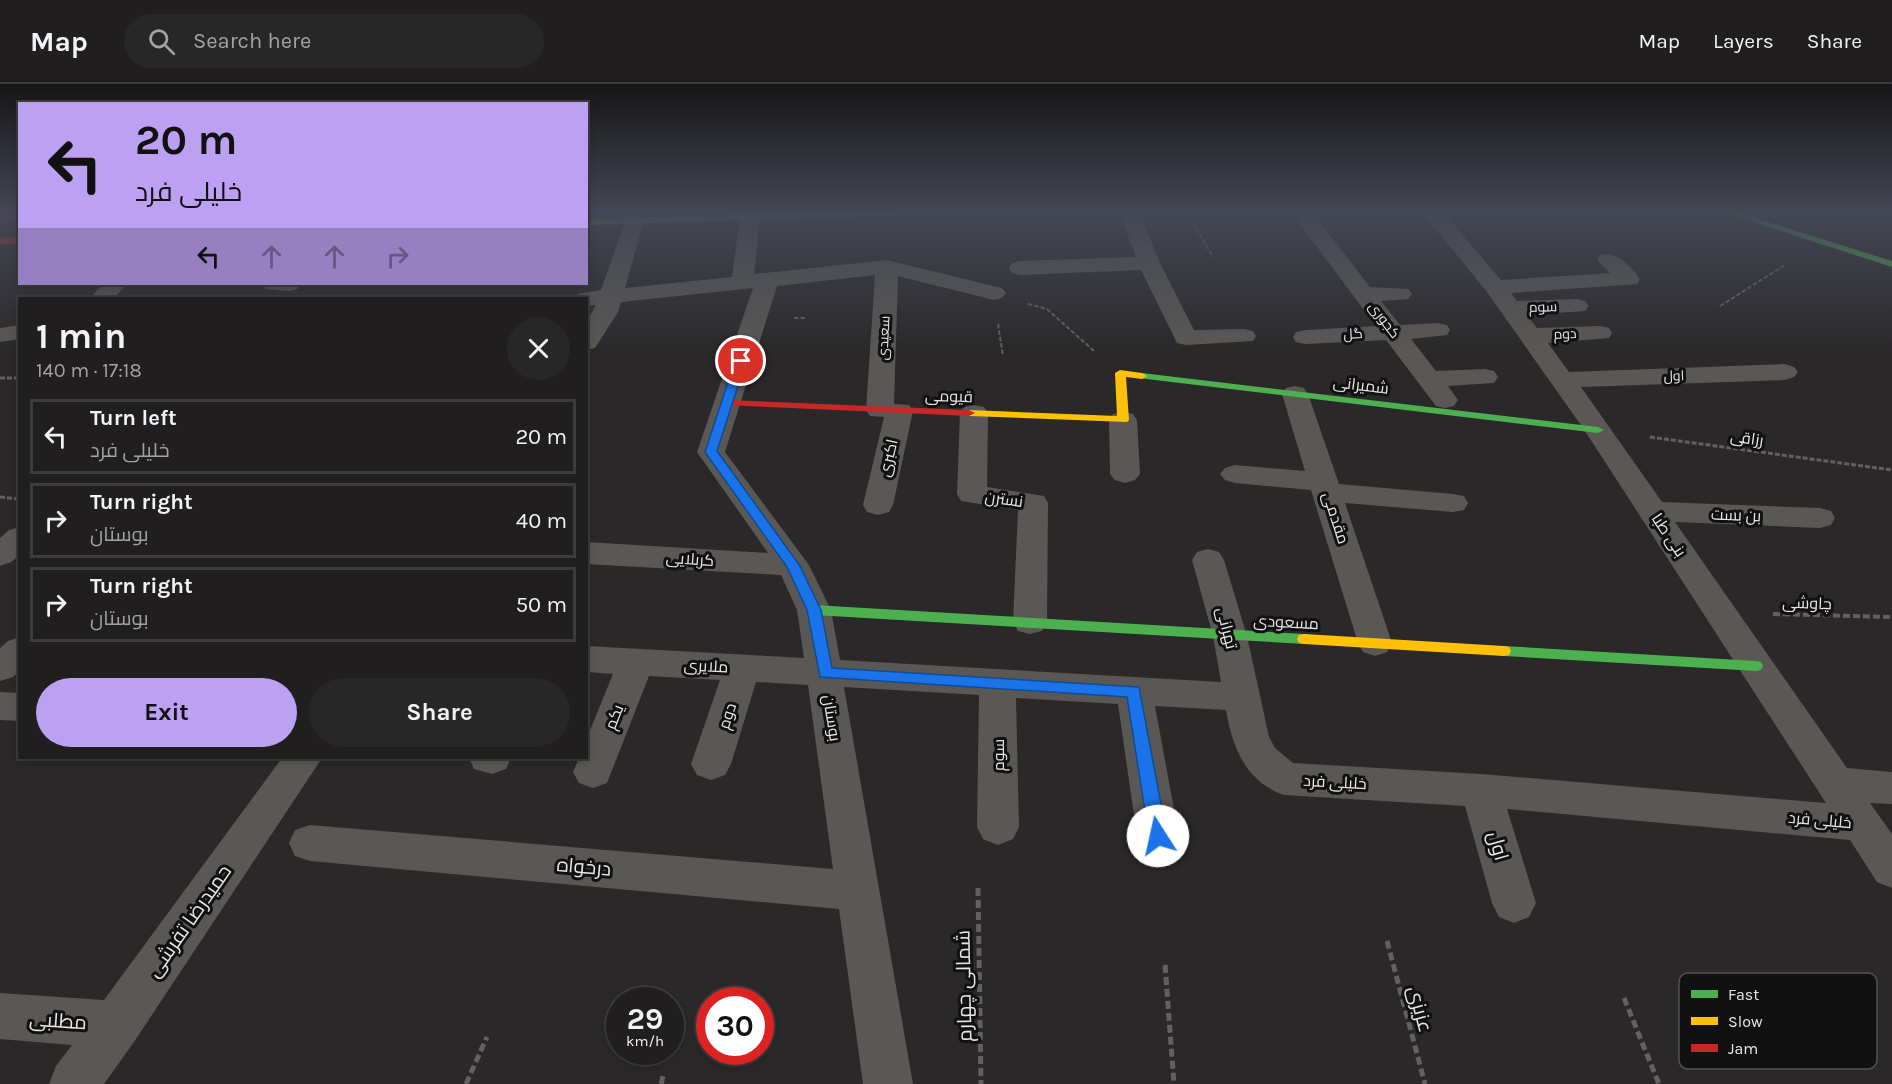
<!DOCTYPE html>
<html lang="en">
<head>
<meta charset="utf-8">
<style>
	body { margin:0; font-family:Karla,Cairo,sans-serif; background:#282728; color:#f1f3f6; height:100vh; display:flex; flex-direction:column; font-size:22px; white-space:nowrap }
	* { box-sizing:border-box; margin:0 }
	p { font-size:20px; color:#a2a2a4 }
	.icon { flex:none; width:33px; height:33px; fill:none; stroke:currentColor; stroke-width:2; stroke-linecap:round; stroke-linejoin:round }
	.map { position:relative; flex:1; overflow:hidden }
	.details { position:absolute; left:18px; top:213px; width:570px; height:462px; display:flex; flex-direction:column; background:#201e1f; border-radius:0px; box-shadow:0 3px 9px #0003,0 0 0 2px #3d3c3d }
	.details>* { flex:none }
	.top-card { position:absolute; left:18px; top:18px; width:570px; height:183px; border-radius:0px; box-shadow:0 3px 9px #0003,0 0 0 2px #3d3c3d; background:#bca0f2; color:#111; overflow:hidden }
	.speed { position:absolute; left:606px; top:903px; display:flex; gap:12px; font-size:30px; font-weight:700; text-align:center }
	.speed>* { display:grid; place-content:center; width:78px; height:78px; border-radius:50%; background:#201e1f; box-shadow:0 3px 9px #0003,0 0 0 2px #3d3c3d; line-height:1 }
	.speed small { font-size:15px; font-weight:400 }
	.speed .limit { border:9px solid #d22; background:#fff; color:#111 }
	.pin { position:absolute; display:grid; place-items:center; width:51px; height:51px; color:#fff; margin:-26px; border:3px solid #fff; border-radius:50%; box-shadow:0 2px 6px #0007 }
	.me { position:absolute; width:66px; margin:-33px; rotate:350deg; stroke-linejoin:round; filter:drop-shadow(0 0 4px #0008) }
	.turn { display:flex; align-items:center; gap:21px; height:126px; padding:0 18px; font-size:27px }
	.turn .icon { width:78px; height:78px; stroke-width:2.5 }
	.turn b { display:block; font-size:42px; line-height:51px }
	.lanes { display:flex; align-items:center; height:57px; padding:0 18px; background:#0003; justify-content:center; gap:30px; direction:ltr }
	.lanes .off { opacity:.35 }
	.round { display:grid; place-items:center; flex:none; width:63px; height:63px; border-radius:32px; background:#282728 }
	.headline { display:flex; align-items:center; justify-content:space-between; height:102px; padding:0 18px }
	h1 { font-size:36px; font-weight:700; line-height:45px }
	.cta { display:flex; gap:12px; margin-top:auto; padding:12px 18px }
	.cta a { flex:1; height:69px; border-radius:36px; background:#bca0f2; color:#111; font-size:24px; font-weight:700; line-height:69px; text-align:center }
	.cta a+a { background:#282728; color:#f1f3f6 }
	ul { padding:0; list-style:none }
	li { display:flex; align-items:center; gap:18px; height:75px; margin:0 12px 9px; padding:0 6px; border:3px solid #3d3c3d; border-radius:0px }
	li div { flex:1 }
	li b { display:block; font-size:22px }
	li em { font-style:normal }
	header { display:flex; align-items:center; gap:36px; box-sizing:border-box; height:84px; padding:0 30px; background:#201e1f; border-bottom:2px solid #3d3c3d }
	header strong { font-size:28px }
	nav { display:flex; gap:33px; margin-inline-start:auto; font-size:21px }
	.search { width:420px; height:54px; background:#282728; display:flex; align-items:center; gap:15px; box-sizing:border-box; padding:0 21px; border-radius:33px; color:#a2a2a4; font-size:22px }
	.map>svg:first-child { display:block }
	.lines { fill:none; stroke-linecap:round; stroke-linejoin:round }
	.path-far3 { stroke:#62615f; stroke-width:2; stroke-dasharray:4.5 2; stroke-linecap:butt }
	.path-far2 { stroke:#62615f; stroke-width:3; stroke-dasharray:5 2; stroke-linecap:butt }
	.path-far1 { stroke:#62615f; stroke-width:4; stroke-dasharray:7 3; stroke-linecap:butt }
	.path { stroke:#62615f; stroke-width:5; stroke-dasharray:8 4; stroke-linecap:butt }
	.street { fill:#5a5854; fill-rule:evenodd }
	.fast { fill:#4caf50; fill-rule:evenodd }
	.slow { fill:#ffc107; fill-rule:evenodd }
	.jam { fill:#c62828; fill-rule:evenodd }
	.route { fill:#1a73e8; stroke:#114b97; stroke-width:1.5 }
	.labels { text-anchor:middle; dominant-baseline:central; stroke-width:6; stroke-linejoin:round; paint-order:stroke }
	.far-street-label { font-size:14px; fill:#e9e6e8; stroke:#121112 }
	.street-label { font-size:16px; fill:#e9e6e8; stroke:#121112 }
	.near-street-label { font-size:20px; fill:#e9e6e8; stroke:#121112 }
	.key { fill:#121112; stroke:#525152; stroke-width:1.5 }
	.key-label { font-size:16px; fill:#e9e6e8 }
</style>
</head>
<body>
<header>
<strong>Map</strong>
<div class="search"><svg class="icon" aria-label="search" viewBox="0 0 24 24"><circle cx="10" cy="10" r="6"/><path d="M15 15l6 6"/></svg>Search here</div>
<nav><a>Map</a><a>Layers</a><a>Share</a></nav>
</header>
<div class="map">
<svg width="1892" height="1000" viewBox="0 0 1892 1000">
	<rect width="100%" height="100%" fill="#2a2829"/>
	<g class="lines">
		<!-- path-far3 -->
		<path class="path-far3" d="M 1186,128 L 1213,173
			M 1028,220 L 1047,225 L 1094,267
			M 1720,222 L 1785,181
			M 794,234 L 807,234
			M 998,240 L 1003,272"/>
		<!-- path-far2 -->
		<path class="path-far2" d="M 0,294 L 20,294
			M 1650,353 L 1892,386
			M 0,413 L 20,415"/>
		<!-- path-far1 -->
		<path class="path-far1" d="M 1773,530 L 1892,533"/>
		<!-- path -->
		<path class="path" d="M 978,804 L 981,1000
			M 1387,857 L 1425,1000
			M 1165,881 L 1174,1000
			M 1624,914 L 1659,1000
			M 466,1000 L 487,953
			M 661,1000 L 664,989"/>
		<!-- street -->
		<path class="street" d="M 0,128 L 19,128 L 7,139 L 0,141 Z
			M 755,128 L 760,133 L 754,190 L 887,176 L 1002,204 L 1006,209 L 1002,214 L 994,216 L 898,192 L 894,320 L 909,321 L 913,327 L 893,421 L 889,428 L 878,431 L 867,428 L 863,421 L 884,333 L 870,332 L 866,326 L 875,191 L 777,202 L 725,368 L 809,481 L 831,526 L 840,576 L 1221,598 L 1213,552 L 1192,476 L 1197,468 L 1208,465 L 1219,468 L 1224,476 L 1247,552 L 1269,653 L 1275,664 L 1293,679 L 1481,690 L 1826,719 L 1585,347 L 1487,208 L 1422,128 L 1443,128 L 1501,196 L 1610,189 L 1597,176 L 1600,171 C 1616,167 1631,182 1640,195 L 1637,200 L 1511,209 L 1517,217 L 1577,215 L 1585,217 L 1589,222 L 1585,227 L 1527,231 L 1537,244 L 1600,242 L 1609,244 L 1612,249 L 1609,254 L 1548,259 L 1569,288 L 1785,280 L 1794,283 L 1798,288 L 1794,293 L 1785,296 L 1581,303 L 1662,418 L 1820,424 L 1831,427 L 1835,434 L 1831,441 L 1820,444 L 1675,438 L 1847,684 L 1892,688 L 1892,720 L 1870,719 L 1892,750 L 1892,804 L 1877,798 L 1850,756 L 1507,725 L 1536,819 L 1529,833 L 1514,839 L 1499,833 L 1492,819 L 1465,722 L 1284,711 C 1246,698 1232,663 1226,626 L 1155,622 L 1179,752 L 1173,765 L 1158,770 L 1143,765 L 1137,752 L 1118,620 L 1016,614 L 1019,743 L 1013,755 L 998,761 L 983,755 L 977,743 L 979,611 L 844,603 L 913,1000 L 863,1000 L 839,825 L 310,777 L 295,772 L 289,759 L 295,746 L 310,741 L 833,785 L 808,601 L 756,598 L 731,680 L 725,691 L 711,696 L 697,691 L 691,680 L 720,596 L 649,592 L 607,699 L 593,704 L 579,699 L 573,688 L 579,674 L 586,674 L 586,656 L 613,590 L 586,588 L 586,562 L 804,574 L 797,526 L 781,491 L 586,480 L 586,458 L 768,469 L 697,368 L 753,204 L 621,218 L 618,228 L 595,264 L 586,266 L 586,239 L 596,221 L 586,222 L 586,214 L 575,214 L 578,210 L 601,206 L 627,132 L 634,130 L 641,132 L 644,136 L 625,204 L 732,193 L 740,133 L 743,129 Z
			M 1119,128 L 1139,128 L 1160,179 L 1194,246 L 1244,245 L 1253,247 L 1256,252 L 1253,257 L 1186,261 L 1177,259 L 1141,186 L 1020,191 L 1012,189 L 1009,184 L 1012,179 L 1020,177 L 1136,173 Z
			M 1291,128 L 1312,128 L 1370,203 L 1408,205 L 1412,210 L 1408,215 L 1381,217 L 1400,241 L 1438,239 L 1447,241 L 1450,246 L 1447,251 L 1411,255 L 1436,287 L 1485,285 L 1494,287 L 1498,293 L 1494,299 L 1448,302 L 1458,316 L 1454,322 L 1445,324 L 1436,322 L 1386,256 L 1305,260 L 1296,258 L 1293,253 L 1296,248 L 1305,246 L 1376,242 Z
			M 103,200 L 127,200 L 114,214 L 90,214 Z
			M 263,200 L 300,200 L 297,205 L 289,207 L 266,205 Z
			M 20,241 L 20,255 L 0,258 L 0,244 Z
			M 1295,302 L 1304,304 L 1308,310 L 1339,400 L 1453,410 L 1464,412 L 1468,419 L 1464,426 L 1453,428 L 1345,419 L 1392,559 L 1387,568 L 1375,572 L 1363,568 L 1358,559 L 1311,406 L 1235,399 L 1225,396 L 1220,390 L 1225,384 L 1235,381 L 1305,387 L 1282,310 L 1286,304 Z
			M 974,321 L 984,323 L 988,329 L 987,403 L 1044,412 L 1048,419 L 1047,538 L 1042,547 L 1030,550 L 1018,547 L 1013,538 L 1018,426 L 961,417 L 957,410 L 960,329 L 964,323 Z
			M 1123,328 L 1133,330 L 1137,336 L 1140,390 L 1135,396 L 1125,399 L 1115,396 L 1110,390 L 1109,336 L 1113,330 Z
			M 20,443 L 20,471 L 11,478 L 0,482 L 0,454 L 9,446 Z
			M 20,553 L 20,587 L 13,593 L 0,597 L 0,564 L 8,557 Z
			M 0,608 L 20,609 L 20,637 L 0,636 Z
			M 282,674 L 322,674 L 134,958 L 104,1000 L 49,1000 L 56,982 L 72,961 L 0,955 L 0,909 L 104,916 Z
			M 469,674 L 511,674 L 506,685 L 492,690 L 474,685 Z"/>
		<!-- fast -->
		<path class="fast" d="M 818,128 L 900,128 L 896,131 L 586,141 L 586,135 Z
			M 1723,128 L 1736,128 L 1892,177 L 1892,183 Z
			M 1142,289 L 1598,343 L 1604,346 L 1598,349 L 1138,294 L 1137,292 Z
			M 814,521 L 1304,550 L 1309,551 L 1311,555 L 1309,559 L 1304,560 L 814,531 L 807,526 Z
			M 1504,562 L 1756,577 L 1761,578 L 1763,582 L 1761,586 L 1756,587 L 1504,572 L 1499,571 L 1497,567 L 1499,563 Z"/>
		<!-- slow -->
		<path class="slow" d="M 1120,286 L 1142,289 L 1147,292 L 1142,295 L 1126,293 L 1129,336 L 1127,338 L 969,332 L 963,329 L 969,326 L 1117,332 L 1115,289 Z
			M 1304,550 L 1504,562 L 1509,563 L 1511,567 L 1509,571 L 1504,572 L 1304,560 L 1299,559 L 1297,555 L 1299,551 Z"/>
		<!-- jam -->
		<path class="jam" d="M 20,153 L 20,159 L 0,160 L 0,154 Z
			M 727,316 L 969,326 L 975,329 L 969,332 L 723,321 L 723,317 Z"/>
	</g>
	<!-- sky -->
	<linearGradient id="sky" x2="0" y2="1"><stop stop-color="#171617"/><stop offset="0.48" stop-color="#444854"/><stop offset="1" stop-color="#444854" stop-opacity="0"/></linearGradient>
	<rect width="1892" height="268" fill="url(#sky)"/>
	<!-- route -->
	<path class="route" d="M 741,274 L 746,277 L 717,367 L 800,482 L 821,526 L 832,584 L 1139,603 L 1167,752 L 1164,757 L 1158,759 L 1152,757 L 1149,752 L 1127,613 L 820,593 L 807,526 L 787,483 L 705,368 L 735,277 Z"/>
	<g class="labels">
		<!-- far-street labels -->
		<g class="far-street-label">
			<text transform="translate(1543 223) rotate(-2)">سوم</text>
			<text transform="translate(1384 236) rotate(53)">کجوری</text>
			<text transform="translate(1353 250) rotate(-3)">گل</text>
			<text transform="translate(1565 250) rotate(-3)">دوم</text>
			<text transform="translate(884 254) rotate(-87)">سعیدی</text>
			<text transform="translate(1674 292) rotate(-2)">اول</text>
		</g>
		<!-- street labels -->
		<g class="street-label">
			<text transform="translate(1361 301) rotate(7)">شمیرانی</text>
			<text transform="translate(949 312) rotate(2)">قیومی</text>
			<text transform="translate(1747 354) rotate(8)">رزاقی</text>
			<text transform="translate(888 374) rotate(-77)">اکبری</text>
			<text transform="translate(1004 415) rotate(8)">نسترن</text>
			<text transform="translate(1736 431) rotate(2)">بن بست</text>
			<text transform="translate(1336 434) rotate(72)">مقدمی</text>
			<text transform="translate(1669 451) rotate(56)">بنی طبا</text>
			<text transform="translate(690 475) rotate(4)">کربلایی</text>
			<text transform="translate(1807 519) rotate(2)">چاوشی</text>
			<text transform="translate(1286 538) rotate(3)">مسعودی</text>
			<text transform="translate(1227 544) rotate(76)">تهرانی</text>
			<text transform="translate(706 582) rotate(3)">ملایری</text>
			<text transform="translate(727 632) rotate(-72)">دوم</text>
			<text transform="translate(614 633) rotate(-69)">یکم</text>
			<text transform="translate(832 634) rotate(81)">بوستان</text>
			<text transform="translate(998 671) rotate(-90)">سوم</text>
			<text transform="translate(1335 698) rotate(3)">خلیلی فرد</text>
			<text transform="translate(1820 736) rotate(5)">خلیلی فرد</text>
		</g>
		<!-- near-street labels -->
		<g class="near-street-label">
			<text transform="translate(1498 762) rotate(74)">اول</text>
			<text transform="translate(584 783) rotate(5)">درخواه</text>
			<text transform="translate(189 837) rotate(-55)">حمیدرضا تفرشی</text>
			<text transform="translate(964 902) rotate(-91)">شمالی چهارم</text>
			<text transform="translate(1420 925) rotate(75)">عزیزی</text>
			<text transform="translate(58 937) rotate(4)">مطلبی</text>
		</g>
	</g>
	<!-- legend -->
	<rect x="1679" y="889" width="198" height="96" rx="9" class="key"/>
	<rect x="1691" y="906" width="27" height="8" fill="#4caf50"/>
	<rect x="1691" y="933" width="27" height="8" fill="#ffc107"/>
	<rect x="1691" y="960" width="27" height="8" fill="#c62828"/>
	<g class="key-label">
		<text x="1728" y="916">Fast</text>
		<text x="1728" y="943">Slow</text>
		<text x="1728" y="970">Jam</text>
	</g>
</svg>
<div class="speed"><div>29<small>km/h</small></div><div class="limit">30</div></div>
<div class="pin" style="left:741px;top:277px;background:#d93025"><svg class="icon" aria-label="arrive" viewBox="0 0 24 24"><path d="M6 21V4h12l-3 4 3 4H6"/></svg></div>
<svg class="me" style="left:1158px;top:752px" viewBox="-20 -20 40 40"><circle r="19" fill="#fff"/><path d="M0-13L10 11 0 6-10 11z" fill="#1a73e8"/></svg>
<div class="top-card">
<div class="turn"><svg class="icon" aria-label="left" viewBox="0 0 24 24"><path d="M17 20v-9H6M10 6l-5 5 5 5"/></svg><div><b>20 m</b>خلیلی فرد</div></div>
<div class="lanes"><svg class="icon" aria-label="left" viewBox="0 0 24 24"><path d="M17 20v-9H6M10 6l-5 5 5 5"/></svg><svg class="icon off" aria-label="ahead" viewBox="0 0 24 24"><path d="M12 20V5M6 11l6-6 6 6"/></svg><svg class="icon off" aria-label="ahead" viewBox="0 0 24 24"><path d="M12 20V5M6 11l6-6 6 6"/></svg><svg class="icon off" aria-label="right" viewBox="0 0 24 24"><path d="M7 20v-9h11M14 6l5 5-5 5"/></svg></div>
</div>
<section class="details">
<div class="headline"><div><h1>1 min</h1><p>140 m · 17:18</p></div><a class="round"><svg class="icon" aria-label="close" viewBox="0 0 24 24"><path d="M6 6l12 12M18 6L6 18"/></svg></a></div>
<ul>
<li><svg class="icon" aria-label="left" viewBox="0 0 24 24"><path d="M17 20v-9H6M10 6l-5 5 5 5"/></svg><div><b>Turn left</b><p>خلیلی فرد</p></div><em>20 m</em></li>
<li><svg class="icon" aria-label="right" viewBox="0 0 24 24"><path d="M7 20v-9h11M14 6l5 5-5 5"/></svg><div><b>Turn right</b><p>بوستان</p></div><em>40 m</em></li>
<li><svg class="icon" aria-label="right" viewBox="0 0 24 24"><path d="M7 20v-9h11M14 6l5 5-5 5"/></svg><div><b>Turn right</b><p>بوستان</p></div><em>50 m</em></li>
</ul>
<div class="cta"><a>Exit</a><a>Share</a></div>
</section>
</div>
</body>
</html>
